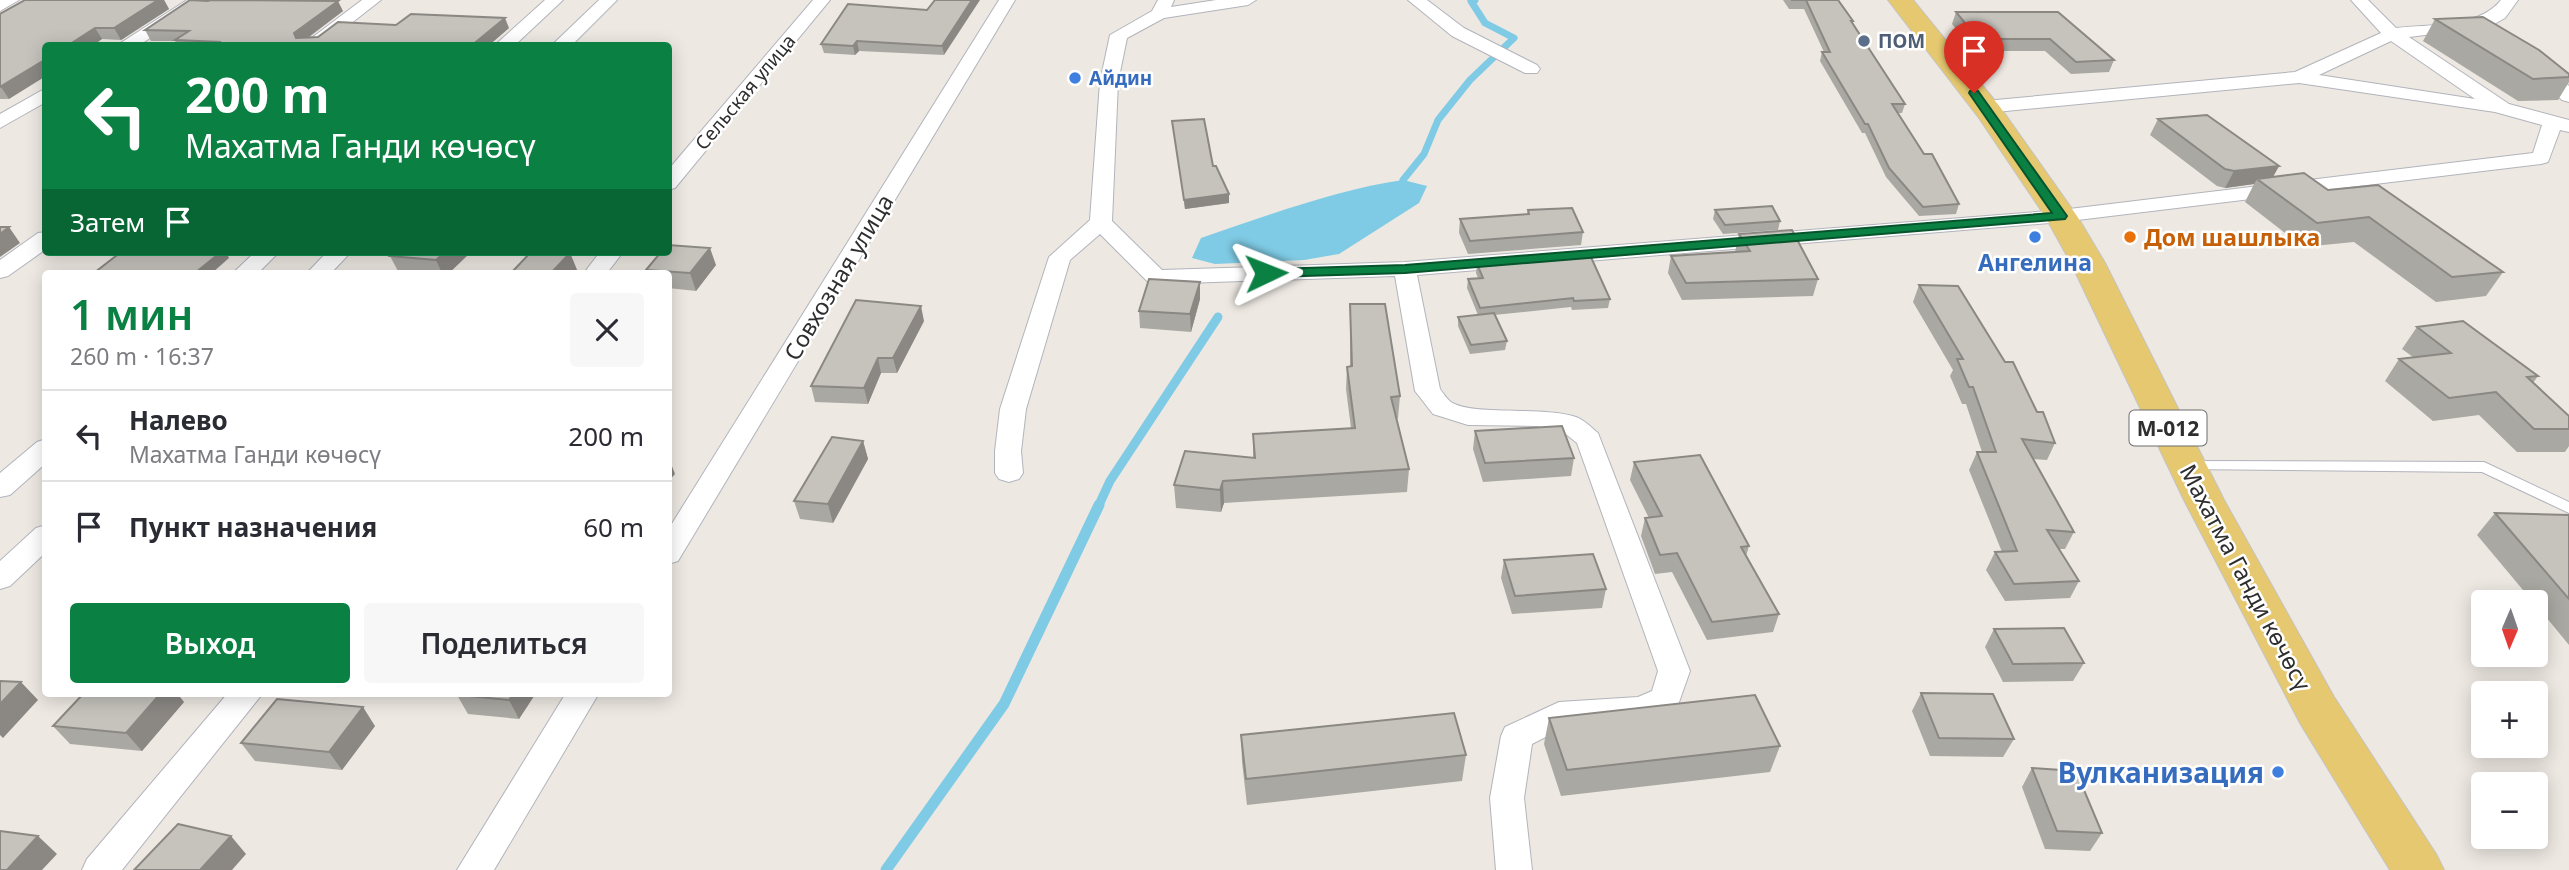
<!DOCTYPE html>
<html lang="ru">
<head>
<meta charset="utf-8">
<style>
	body { margin:0; font-family:"Noto Sans",sans-serif; background:#f7f7f7; color:#2b2b33; height:100vh; display:flex; flex-direction:column; font-size:26px; white-space:nowrap }
	* { box-sizing:border-box; margin:0 }
	p { font-size:23px; color:#7c7c81 }
	.icon { flex:none; width:38px; height:38px; fill:none; stroke:currentColor; stroke-width:2; stroke-linecap:round; stroke-linejoin:round }
	.map { position:relative; flex:1; overflow:hidden }
	.drawer { position:absolute; left:42px; top:270px; width:630px; height:427px; display:flex; flex-direction:column; background:#fff; border-radius:7px; box-shadow:0 4px 18px #0003 }
	.drawer>* { flex:none }
	.guide { position:absolute; left:42px; top:42px; width:630px; height:214px; border-radius:7px; box-shadow:0 4px 18px #0003; background:#0b8043; color:#fff; overflow:hidden }
	.needle { width:46px; rotate:182deg }
	.fabs { position:absolute; left:2471px; top:590px; display:grid; gap:14px }
	.fabs a { display:grid; place-items:center; width:77px; height:77px; border-radius:7px; background:#fff; box-shadow:0 4px 18px #0003; font-size:35px }
	.pin { position:absolute; display:grid; place-items:center; width:60px; height:60px; color:#fff; margin:-72px -30px; border-radius:50% 50% 50% 0; rotate:-45deg; box-shadow:0 0 7px #0007 }
	.pin .icon { rotate:45deg }
	.me { position:absolute; width:77px; margin:-38px; rotate:88deg; stroke-linejoin:round; filter:drop-shadow(0 0 5px #0008) }
	.turn { display:flex; align-items:center; gap:24px; height:147px; padding:0 28px; font-size:32px }
	.turn .icon { width:91px; height:91px; stroke-width:2.5 }
	.turn b { display:block; font-size:49px; line-height:60px }
	.then { display:flex; align-items:center; height:66px; padding:0 28px; background:#0003; gap:14px; font-size:26px }
	.round { display:grid; place-items:center; flex:none; width:74px; height:74px; border-radius:7px; background:#f7f7f7 }
	.head { display:flex; align-items:center; justify-content:space-between; height:119px; padding:0 28px }
	h1 { font-size:42px; font-weight:600; line-height:52px; color:#0b8043 }
	.cta { display:flex; gap:14px; margin-top:auto; padding:14px 28px }
	.cta a { flex:1; height:80px; border-radius:7px; background:#0b8043; color:#fff; font-size:28px; font-weight:600; line-height:80px; text-align:center }
	.cta a+a { background:#f7f7f7; color:#2b2b33 }
	ul { padding:0; list-style:none }
	li { display:flex; align-items:center; gap:21px; height:91px; padding:0 28px; border-top:2px solid #e1e1e2 }
	li div { flex:1 }
	li b { display:block; font-size:26px }
	li em { font-style:normal }
	.map>svg:first-child { display:block }
	.water { fill:#7fcbe5 }
	.lines { fill:none; stroke-linecap:round; stroke-linejoin:round }
	.stream-far2 { stroke:#7fcbe5; stroke-width:7 }
	.stream-far1 { stroke:#7fcbe5; stroke-width:9 }
	.stream { stroke:#7fcbe5; stroke-width:11 }
	.lane-casing { stroke:#b2b4bc; stroke-width:2 }
	.street-casing { stroke:#b2b4bc; stroke-width:2 }
	.primary-casing { stroke:#c4c4c4; stroke-width:2 }
	.lane { fill:#fff; fill-rule:evenodd }
	.street { fill:#fff; fill-rule:evenodd }
	.primary { fill:#e5c86f; fill-rule:evenodd }
	.wall { fill:#aaa8a3 }
	.shaded-wall { fill:#8b8884 }
	.building { fill:#c6c3bd; stroke:#8b8884; stroke-width:2 }
	.route { fill:#0b8043; stroke:#07532c; stroke-width:2 }
	.service-dot { fill:#5c6f8a; stroke:#fff; stroke-width:2.5 }
	.shop-dot { fill:#3f7fe0; stroke:#fff; stroke-width:2.5 }
	.food-dot { fill:#e8710a; stroke:#fff; stroke-width:2.5 }
	.labels { text-anchor:middle; dominant-baseline:central; stroke-width:5; stroke-linejoin:round; paint-order:stroke }
	.far-service-label { font-size:19px; font-weight:bold; fill:#4e5e75; stroke:#fff; text-anchor:start }
	.far-shop-label { font-size:19px; font-weight:bold; fill:#366cbe; stroke:#fff; text-anchor:start }
	.far-street-label { font-size:19px; fill:#2e2e2e; stroke:#fff }
	.shield { fill:#fff; stroke:#6d6d6d; stroke-width:2 }
	.shield-label { font-size:21px; font-weight:bold; fill:#2e2e2e }
	.food-label { font-size:23px; font-weight:bold; fill:#c56008; stroke:#fff; text-anchor:start }
	.shop-label { font-size:23px; font-weight:bold; fill:#366cbe; stroke:#fff }
	.street-label { font-size:23px; fill:#2e2e2e; stroke:#fff }
	.near-shop-label { font-size:28px; font-weight:bold; fill:#366cbe; stroke:#fff; text-anchor:end }
</style>
</head>
<body>
<div class="map">
<svg width="2569" height="870" viewBox="0 0 2569 870">
	<rect width="100%" height="100%" fill="#ede8e2"/>
	<!-- water -->
	<path class="water" d="M 1403,180 L 1427,186 L 1419,203 L 1339,254 L 1304,260 L 1215,264 L 1192,258 L 1201,238 C 1267,216 1334,190 1403,180 Z"/>
	<g class="lines">
		<!-- stream-far2 -->
		<path class="stream-far2" d="M 1403,180 L 1424,154 L 1438,120 L 1470,80 L 1514,38 L 1485,23 L 1471,1 L 1475,0"/>
		<!-- stream-far1 -->
		<path class="stream-far1" d="M 1098,507 L 1110,481 L 1218,317"/>
		<!-- stream -->
		<path class="stream" d="M 886,870 L 1004,704 L 1099,505"/>
		<defs>
			<path id="lane" d="M 2188,461 L 2484,462 L 2569,502 L 2569,513 L 2482,472 L 2183,469 L 2181,466 Z"/>
			<path id="street" d="M 0,0 L 19,0 L 0,11 Z
				M 187,0 L 207,0 L 138,46 L 116,46 Z
				M 362,0 L 381,0 L 322,46 L 301,46 Z
				M 545,0 L 563,0 L 514,46 L 494,46 Z
				M 599,0 L 617,0 L 571,46 L 551,46 Z
				M 813,0 L 830,0 L 675,188 L 668,190 L 668,170 Z
				M 999,0 L 1015,0 L 678,561 L 668,564 L 668,530 Z
				M 1158,0 L 1174,0 L 1171,7 L 1216,0 L 1256,0 L 1248,5 L 1164,18 L 1127,38 L 1118,82 L 1112,221 L 1162,270 L 1405,262 L 2061,210 L 2533,153 L 2542,125 L 2495,112 L 2299,83 L 1985,113 L 1975,107 L 1985,101 L 2295,72 L 2381,33 L 2351,0 L 2368,0 L 2396,28 C 2430,24 2479,28 2501,0 L 2518,0 L 2505,18 L 2489,27 L 2409,37 L 2509,104 L 2569,120 L 2569,132 L 2560,130 L 2548,162 L 2541,164 L 2061,222 L 1417,275 L 1440,389 C 1443,393 1447,399 1451,402 C 1471,416 1544,406 1576,417 C 1584,420 1591,427 1598,433 L 1690,671 L 1677,708 L 1641,723 L 1563,728 L 1532,744 L 1524,798 L 1532,870 L 1496,870 L 1490,798 L 1501,736 L 1505,727 L 1559,702 L 1638,697 L 1652,691 L 1658,671 L 1577,443 L 1562,431 L 1536,426 L 1468,425 L 1433,414 L 1415,391 L 1395,276 L 1156,284 L 1148,282 L 1100,234 L 1070,260 L 1026,409 L 1021,451 L 1023,473 L 1019,479 L 1009,482 L 999,479 L 995,473 L 995,451 L 1000,409 L 1049,257 L 1090,220 L 1100,82 L 1110,35 L 1152,11 ZM 2391,41 L 2475,99 L 2319,75 Z
				M 1408,0 L 1427,0 L 1464,28 L 1537,65 L 1540,69 L 1537,73 L 1525,73 L 1452,36 Z
				M 2536,61 L 2542,62 L 2569,86 L 2569,102 L 2562,100 L 2530,70 L 2527,66 Z
				M 46,88 L 46,102 L 0,128 L 0,114 Z
				M 46,232 L 46,249 L 8,276 L 0,278 L 0,260 L 38,233 Z
				M 255,252 L 279,252 L 258,273 L 233,273 Z
				M 327,252 L 351,252 L 331,273 L 307,273 Z
				M 600,252 L 623,252 L 607,273 L 584,273 Z
				M 46,439 L 46,463 L 10,495 L 0,497 L 0,473 L 37,442 Z
				M 46,525 L 46,552 L 10,586 L 0,589 L 0,561 L 36,528 Z
				M 228,693 L 263,693 L 122,870 L 82,870 L 87,859 Z
				M 566,693 L 599,693 L 494,870 L 457,870 Z"/>
			<path id="primary" d="M 1888,0 L 1913,0 L 2000,107 L 2077,216 L 2105,263 L 2224,500 L 2334,697 L 2436,854 L 2444,870 L 2390,870 L 2300,723 L 2184,500 L 2071,263 L 2045,216 L 1979,118 Z"/>
		</defs>
		<!-- lane casing -->
		<use href="#lane" class="lane-casing"/>
		<!-- street casing -->
		<use href="#street" class="street-casing"/>
		<!-- primary casing -->
		<use href="#primary" class="primary-casing"/>
		<!-- lane -->
		<use href="#lane" class="lane"/>
		<!-- street -->
		<use href="#street" class="street"/>
		<!-- primary -->
		<use href="#primary" class="primary"/>
	</g>
	<!-- wall -->
	<path class="wall" d="M 25,0 L 164,0 L 169,9 L 121,40 L 102,39 L 92,46 L 46,46 L 9,99 L 0,99 L 0,14 Z
		M 935,0 L 944,55 L 859,51 L 855,55 L 824,53 L 821,44 L 927,10 Z
		M 1783,0 L 1838,0 L 1853,21 L 1853,23 L 1905,104 L 1902,113 L 1897,113 L 1924,154 L 1959,204 L 1956,214 L 1919,216 L 1886,177 L 1865,133 L 1862,133 L 1820,61 L 1822,52 L 1824,52 L 1804,9 L 1789,9 Z
		M 343,11 L 308,38 L 318,37 L 396,25 L 509,28 L 488,46 L 178,46 L 175,41 L 151,41 L 145,30 Z
		M 1956,12 L 2058,12 L 2114,60 L 2109,72 L 2071,74 L 2045,51 L 1974,51 L 1952,24 Z
		M 2435,19 L 2569,74 L 2569,82 L 2558,100 L 2518,101 L 2423,41 Z
		M 2158,119 L 2279,166 L 2273,177 L 2328,190 L 2503,272 L 2486,296 L 2436,302 L 2354,242 L 2303,247 L 2245,202 L 2254,184 L 2225,188 L 2217,186 L 2150,135 Z
		M 1172,121 L 1213,166 L 1229,203 L 1185,209 Z
		M 1528,210 L 1583,232 L 1581,245 L 1468,254 L 1459,233 L 1460,219 L 1527,214 Z
		M 1715,210 L 1780,221 L 1778,230 L 1723,234 L 1713,219 Z
		M 1739,234 L 1818,279 L 1813,296 L 1682,300 L 1668,273 L 1671,256 L 1735,252 Z
		M 471,252 L 449,273 L 399,273 L 390,256 Z
		M 510,252 L 570,253 L 577,270 L 529,254 Z
		M 1477,264 L 1610,299 L 1608,308 L 1572,310 L 1571,307 L 1494,315 L 1507,341 L 1505,350 L 1470,354 L 1458,326 L 1458,317 L 1478,315 L 1467,288 L 1468,279 L 1478,278 L 1476,273 Z
		M 716,265 L 696,291 L 668,288 L 668,273 L 647,273 L 646,270 Z
		M 1919,285 L 2005,362 L 2037,412 L 2055,443 L 2047,460 L 2032,459 L 2074,532 L 2065,549 L 2059,549 L 2079,581 L 2070,598 L 2005,601 L 1986,570 L 1995,552 L 2002,552 L 1969,470 L 1977,452 L 1982,452 L 1966,404 L 1962,404 L 1950,376 L 1953,370 L 1913,302 Z
		M 1200,299 L 1191,332 L 1140,328 L 1139,311 Z
		M 1350,304 L 1400,396 L 1398,418 L 1397,419 L 1409,469 L 1407,492 L 1224,503 L 1221,512 L 1176,508 L 1174,485 L 1253,458 L 1253,434 L 1351,428 L 1346,389 L 1347,367 L 1350,367 Z
		M 924,321 L 897,373 L 881,373 L 868,404 L 815,402 L 811,386 Z
		M 2417,327 L 2538,376 L 2533,383 L 2569,416 L 2569,446 L 2565,452 L 2517,452 L 2479,415 L 2433,421 L 2385,381 L 2399,359 L 2413,357 L 2402,349 Z
		M 1475,431 L 1574,458 L 1571,476 L 1483,482 L 1473,449 Z
		M 863,441 L 868,459 L 833,523 L 800,519 L 794,501 Z
		M 1634,462 L 1749,546 L 1746,556 L 1779,614 L 1773,632 L 1707,640 L 1672,572 L 1655,574 L 1641,536 L 1645,518 L 1649,518 L 1630,480 Z
		M 2495,513 L 2569,515 L 2569,645 L 2536,605 L 2536,602 L 2533,602 L 2477,535 Z
		M 1504,560 L 1606,589 L 1602,608 L 1512,614 L 1501,578 Z
		M 1994,629 L 2084,663 L 2073,681 L 2003,682 L 1985,647 Z
		M 536,693 L 519,719 L 468,714 L 457,695 Z
		M 1921,693 L 2014,739 L 2003,757 L 1930,756 L 1912,711 Z
		M 184,702 L 142,751 L 70,744 L 53,726 Z
		M 1549,718 L 1780,746 L 1770,772 L 1561,796 L 1544,744 Z
		M 375,726 L 342,770 L 255,761 L 241,743 Z
		M 1241,735 L 1466,755 L 1462,781 L 1247,805 L 1242,762 Z
		M 2032,768 L 2102,833 L 2090,851 L 2045,849 L 2022,787 Z"/>
	<!-- shaded-wall -->
	<path class="shaded-wall" d="M 158,0 L 164,0 L 169,9 L 121,40 L 114,28 Z
		M 972,0 L 980,0 L 944,55 L 942,46 Z
		M 338,1 L 343,11 L 299,44 L 294,33 Z
		M 505,18 L 509,28 L 488,46 L 471,46 Z
		M 95,28 L 102,39 L 92,46 L 67,46 Z
		M 857,41 L 859,51 L 855,55 L 853,46 Z
		M 46,59 L 46,76 L 9,99 L 1,87 Z
		M 2279,166 L 2270,182 L 2257,179 L 2254,184 L 2225,188 L 2234,171 Z
		M 1229,194 L 1229,203 L 1185,209 L 1184,200 Z
		M 9,227 L 20,243 L 0,257 L 0,234 Z
		M 710,248 L 716,265 L 696,291 L 690,273 Z
		M 221,252 L 226,252 L 229,258 L 212,273 L 195,273 Z
		M 445,252 L 471,252 L 449,273 L 442,273 L 436,260 Z
		M 570,253 L 577,270 L 574,273 L 551,273 Z
		M 1200,282 L 1200,299 L 1191,332 L 1190,314 Z
		M 921,306 L 924,321 L 897,373 L 893,358 Z
		M 878,358 L 881,373 L 868,404 L 864,388 Z
		M 863,441 L 868,459 L 833,523 L 828,504 Z
		M 668,456 L 675,474 L 668,482 Z
		M 1223,481 L 1224,503 L 1221,512 L 1220,490 Z
		M 21,682 L 38,700 L 3,738 L 0,735 L 0,704 Z
		M 161,693 L 177,693 L 184,702 L 142,751 L 126,733 Z
		M 514,693 L 536,693 L 519,719 L 509,700 Z
		M 363,707 L 375,726 L 342,770 L 329,752 Z
		M 38,836 L 57,854 L 42,870 L 7,870 Z
		M 231,836 L 246,854 L 232,870 L 200,870 Z"/>
	<!-- building -->
	<path class="building" d="M 25,0 L 158,0 L 114,28 L 95,28 L 67,46 L 46,46 L 46,59 L 0,87 L 0,14 Z
		M 190,0 L 208,1 L 210,0 L 338,1 L 294,33 L 296,38 L 318,37 L 338,22 L 396,25 L 411,14 L 505,18 L 471,46 L 214,46 L 219,42 L 175,40 L 189,31 L 145,30 Z
		M 935,0 L 972,0 L 942,46 L 857,41 L 853,46 L 821,44 L 848,4 L 927,10 Z
		M 1791,0 L 1838,0 L 1853,21 L 1851,21 L 1905,104 L 1892,104 L 1924,154 L 1932,154 L 1959,204 L 1923,207 L 1889,168 L 1868,124 L 1865,124 L 1822,52 L 1830,52 L 1806,0 Z
		M 1956,12 L 2058,12 L 2114,60 L 2076,62 L 2050,39 L 1978,39 Z
		M 2483,17 L 2539,50 L 2569,74 L 2569,77 L 2533,79 L 2435,19 Z
		M 2207,115 L 2279,166 L 2234,171 L 2225,169 L 2158,119 Z
		M 1204,119 L 1213,166 L 1216,166 L 1229,194 L 1184,200 L 1172,121 Z
		M 2304,173 L 2328,190 L 2378,185 L 2503,272 L 2452,277 L 2369,217 L 2317,223 L 2257,179 Z
		M 1772,206 L 1780,221 L 1725,225 L 1715,210 Z
		M 1572,208 L 1583,232 L 1470,241 L 1460,219 L 1529,214 L 1528,210 Z
		M 0,227 L 9,227 L 0,234 Z
		M 1792,230 L 1818,279 L 1686,283 L 1671,256 L 1750,251 L 1739,234 Z
		M 668,245 L 710,248 L 690,273 L 646,270 L 661,252 L 668,252 Z
		M 121,252 L 221,252 L 195,273 L 94,273 Z
		M 395,252 L 445,252 L 436,260 L 390,256 Z
		M 531,252 L 557,252 L 570,253 L 551,273 L 511,273 Z
		M 1590,255 L 1610,299 L 1574,301 L 1573,298 L 1480,308 L 1468,279 L 1483,278 L 1477,264 Z
		M 1149,279 L 1200,282 L 1190,314 L 1139,311 Z
		M 1919,285 L 1958,286 L 2005,362 L 2013,362 L 2037,412 L 2043,412 L 2055,443 L 2022,439 L 2074,532 L 2047,530 L 2079,581 L 2014,584 L 1995,552 L 2017,551 L 1977,452 L 1996,452 L 1973,387 L 1969,387 L 1957,359 L 1963,359 Z
		M 856,300 L 921,306 L 893,358 L 878,358 L 864,388 L 811,386 Z
		M 1350,304 L 1385,304 L 1400,396 L 1391,397 L 1409,469 L 1223,481 L 1220,490 L 1174,485 L 1185,451 L 1255,458 L 1253,434 L 1355,428 L 1347,367 L 1352,366 Z
		M 1494,313 L 1507,341 L 1471,345 L 1458,317 Z
		M 2463,321 L 2538,376 L 2527,377 L 2569,416 L 2569,429 L 2534,429 L 2496,392 L 2449,398 L 2399,359 L 2451,353 L 2417,327 Z
		M 1562,426 L 1574,458 L 1485,463 L 1475,431 Z
		M 832,437 L 863,441 L 828,504 L 794,501 Z
		M 1700,455 L 1749,546 L 1741,547 L 1779,614 L 1712,622 L 1677,553 L 1660,555 L 1645,518 L 1662,516 L 1634,462 Z
		M 2495,513 L 2569,515 L 2569,599 Z
		M 1593,554 L 1606,589 L 1515,596 L 1504,560 Z
		M 2064,628 L 2084,663 L 2013,664 L 1994,629 Z
		M 0,681 L 21,682 L 0,704 Z
		M 84,693 L 161,693 L 126,733 L 53,726 Z
		M 458,693 L 514,693 L 509,700 L 457,695 Z
		M 1921,693 L 1993,694 L 2014,739 L 1939,738 Z
		M 1755,695 L 1780,746 L 1567,770 L 1549,718 Z
		M 277,699 L 363,707 L 329,752 L 241,743 Z
		M 1454,713 L 1466,755 L 1246,779 L 1241,735 Z
		M 2032,768 L 2076,771 L 2102,833 L 2057,831 Z
		M 178,824 L 231,836 L 200,870 L 134,870 Z
		M 0,831 L 38,836 L 7,870 L 0,870 Z"/>
	<!-- route -->
	<path class="route" d="M 1970,91 L 1978,91 L 2067,216 L 2065,219 L 1405,273 L 1266,277 L 1260,273 L 1266,269 L 1405,265 L 2052,213 L 1969,93 Z"/>
	<!-- markers -->
	<circle class="service-dot" cx="1864" cy="41" r="7"/>
	<g class="shop-dot">
		<circle cx="1075" cy="78" r="7"/>
		<circle cx="2035" cy="237" r="7"/>
		<circle cx="2278" cy="772" r="7"/>
	</g>
	<circle class="food-dot" cx="2130" cy="237" r="7"/>
	<g class="labels">
		<!-- far-service labels -->
		<g class="far-service-label">
			<text x="1878" y="41">ПОМ</text>
		</g>
		<!-- far-shop labels -->
		<g class="far-shop-label">
			<text x="1089" y="78">Айдин</text>
		</g>
		<!-- far-street labels -->
		<g class="far-street-label">
			<text transform="translate(745 92) rotate(-50)">Сельская улица</text>
		</g>
		<!-- shield labels -->
		<rect class="shield" x="2129.5" y="410.5" width="77" height="35" rx="5"/>
		<g class="shield-label">
			<text x="2168" y="428">М-012</text>
		</g>
		<!-- food labels -->
		<g class="food-label">
			<text x="2144" y="237">Дом шашлыка</text>
		</g>
		<!-- shop labels -->
		<g class="shop-label">
			<text x="2035" y="262">Ангелина</text>
		</g>
		<!-- street labels -->
		<g class="street-label">
			<text transform="translate(838 277) rotate(-59)">Совхозная улица</text>
			<text transform="translate(2246 577) rotate(62)">Махатма Ганди көчөсү</text>
		</g>
		<!-- near-shop labels -->
		<g class="near-shop-label">
			<text x="2264" y="772">Вулканизация</text>
		</g>
	</g>
</svg>
<div class="fabs">
<a><svg class="needle" viewBox="-14 -14 28 28"><path d="M0-13l5 13h-10z" fill="#e53935"/><path d="M0 13l5-13h-10z" fill="#7c7c81"/></svg></a>
<a>+</a>
<a>−</a>
</div>
<div class="pin" style="left:1974px;top:93px;background:#d93025"><svg class="icon" aria-label="arrive" viewBox="0 0 24 24"><path d="M6 21V4h12l-3 4 3 4H6"/></svg></div>
<svg class="me" style="left:1266px;top:273px" viewBox="-20 -20 40 40"><path d="M0-17L14 15 0 8-14 15z" fill="#0b8043" stroke="#fff" stroke-width="4"/></svg>
<div class="guide">
<div class="turn"><svg class="icon" aria-label="left" viewBox="0 0 24 24"><path d="M17 20v-9H6M10 6l-5 5 5 5"/></svg><div><b>200 m</b>Махатма Ганди көчөсү</div></div>
<div class="then">Затем<svg class="icon" aria-label="arrive" viewBox="0 0 24 24"><path d="M6 21V4h12l-3 4 3 4H6"/></svg></div>
</div>
<section class="drawer">
<div class="head"><div><h1>1 мин</h1><p>260 m · 16:37</p></div><a class="round"><svg class="icon" aria-label="close" viewBox="0 0 24 24"><path d="M6 6l12 12M18 6L6 18"/></svg></a></div>
<ul>
<li><svg class="icon" aria-label="left" viewBox="0 0 24 24"><path d="M17 20v-9H6M10 6l-5 5 5 5"/></svg><div><b>Налево</b><p>Махатма Ганди көчөсү</p></div><em>200 m</em></li>
<li><svg class="icon" aria-label="arrive" viewBox="0 0 24 24"><path d="M6 21V4h12l-3 4 3 4H6"/></svg><div><b>Пункт назначения</b></div><em>60 m</em></li>
</ul>
<div class="cta"><a>Выход</a><a>Поделиться</a></div>
</section>
</div>
</body>
</html>
